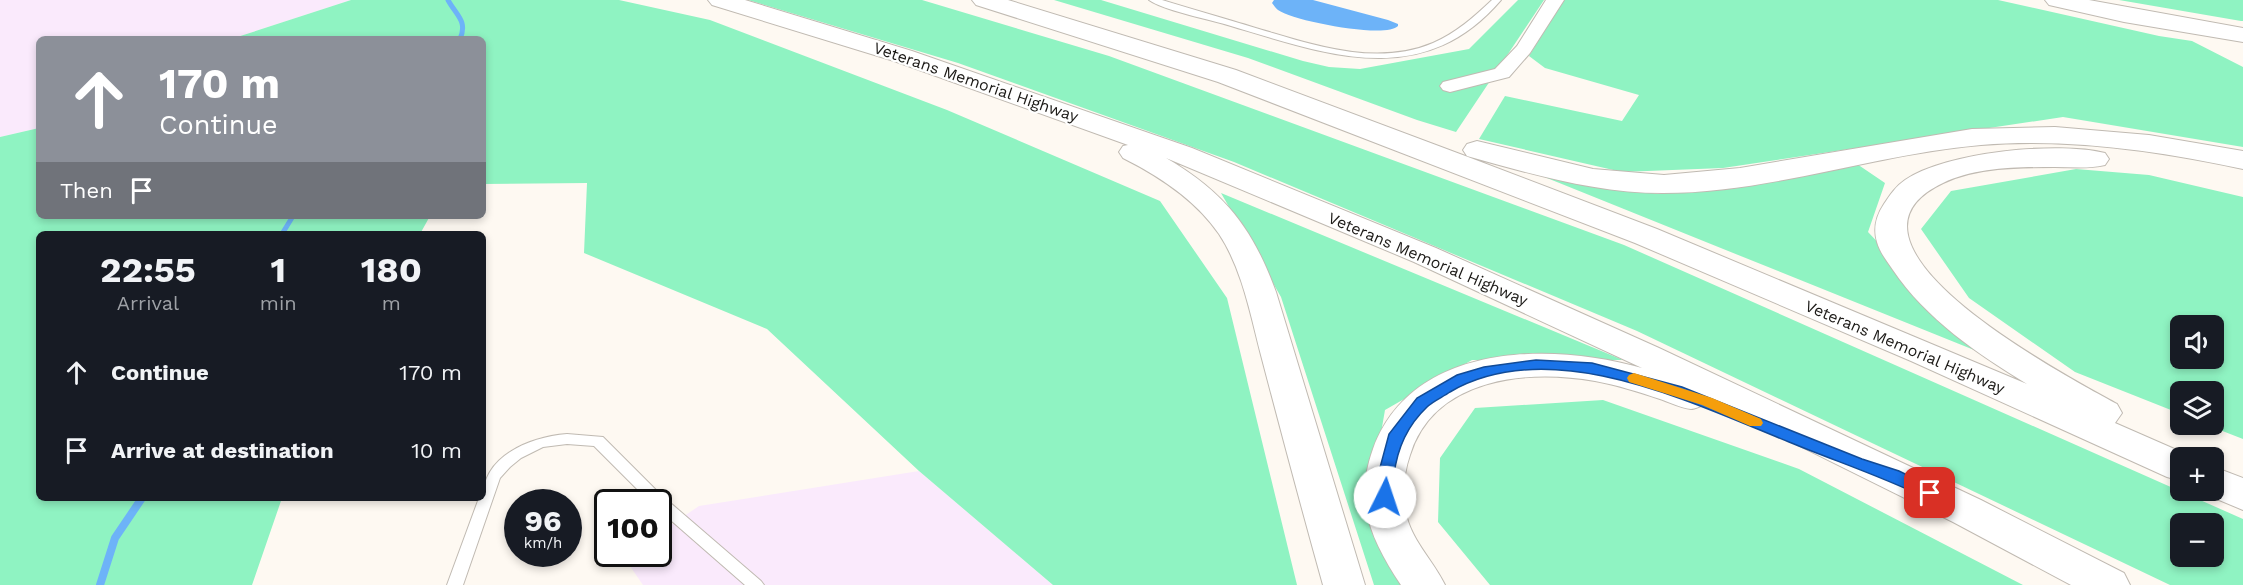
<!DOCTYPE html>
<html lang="en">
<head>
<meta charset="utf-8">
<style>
	body { margin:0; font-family:"Work Sans",sans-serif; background:#20242c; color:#f1f3f6; height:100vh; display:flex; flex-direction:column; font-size:22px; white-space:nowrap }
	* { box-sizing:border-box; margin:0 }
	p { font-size:20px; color:#9ea1a6 }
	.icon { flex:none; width:33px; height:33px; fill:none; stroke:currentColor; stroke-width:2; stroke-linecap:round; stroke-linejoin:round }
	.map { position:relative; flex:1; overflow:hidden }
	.panel { position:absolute; left:36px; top:231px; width:450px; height:270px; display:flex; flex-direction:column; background:#171b24; border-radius:9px; box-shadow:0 3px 9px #0003 }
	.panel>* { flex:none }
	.hud { position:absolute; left:36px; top:36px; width:450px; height:183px; border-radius:9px; box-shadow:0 3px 9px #0003; background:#8c9099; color:#fff; overflow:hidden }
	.tools { position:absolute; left:2170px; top:315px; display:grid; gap:12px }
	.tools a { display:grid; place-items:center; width:54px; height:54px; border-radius:9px; background:#171b24; box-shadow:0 3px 9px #0003; font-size:30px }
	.speed { position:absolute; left:504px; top:489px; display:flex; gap:12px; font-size:30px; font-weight:700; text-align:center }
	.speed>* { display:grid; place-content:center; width:78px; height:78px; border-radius:50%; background:#171b24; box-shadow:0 3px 9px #0003; line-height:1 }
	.speed small { font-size:15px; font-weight:400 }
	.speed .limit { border:3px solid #111; border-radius:9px; background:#fff; color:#111 }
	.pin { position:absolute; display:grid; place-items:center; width:51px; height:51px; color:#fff; margin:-26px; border-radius:12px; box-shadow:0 3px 9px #0006 }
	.me { position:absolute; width:66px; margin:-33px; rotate:4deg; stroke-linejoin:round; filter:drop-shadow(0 0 4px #0008) }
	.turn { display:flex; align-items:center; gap:21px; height:126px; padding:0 24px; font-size:27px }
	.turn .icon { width:78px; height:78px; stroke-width:2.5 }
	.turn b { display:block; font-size:42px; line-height:51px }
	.then { display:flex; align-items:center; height:57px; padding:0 24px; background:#0003; gap:12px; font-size:22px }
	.eta { display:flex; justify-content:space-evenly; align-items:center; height:102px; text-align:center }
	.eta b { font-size:36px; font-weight:700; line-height:42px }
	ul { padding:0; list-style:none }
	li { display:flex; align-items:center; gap:18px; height:78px; padding:0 24px }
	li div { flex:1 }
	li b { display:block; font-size:22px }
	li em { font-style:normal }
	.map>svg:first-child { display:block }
	.industrial { fill:#faeafc }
	.green { fill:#8ff3c2; fill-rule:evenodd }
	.water { fill:#6db3f8 }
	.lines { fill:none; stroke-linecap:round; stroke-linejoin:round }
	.stream-far1 { stroke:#6db3f8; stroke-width:5 }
	.stream { stroke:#6db3f8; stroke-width:8 }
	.lane-casing { stroke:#c0bab2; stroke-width:2 }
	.street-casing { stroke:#c0bab2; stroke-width:2 }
	.secondary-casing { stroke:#c0bab2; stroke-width:2 }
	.highway-casing { stroke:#c0bab2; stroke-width:2 }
	.lane { fill:#fff; fill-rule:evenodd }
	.street { fill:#fff; fill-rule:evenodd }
	.secondary { fill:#fff; fill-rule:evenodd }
	.highway { fill:#fff; fill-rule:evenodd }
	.route { fill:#1a73e8; stroke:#114b97; stroke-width:1.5 }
	.slow { fill:#f59e0b }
	.labels { text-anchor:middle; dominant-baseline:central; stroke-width:4.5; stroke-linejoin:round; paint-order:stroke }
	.street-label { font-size:16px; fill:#1b1916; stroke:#fff }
</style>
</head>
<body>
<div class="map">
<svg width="2243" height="585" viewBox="0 0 2243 585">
	<rect width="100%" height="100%" fill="#fef9f2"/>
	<!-- industrial -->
	<path class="industrial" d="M 0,0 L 351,0 L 231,39 L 39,39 L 39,128 L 0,137 Z
		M 919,471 L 1053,585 L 643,585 L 623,556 L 627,554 L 658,554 L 659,533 L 699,506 Z"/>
	<!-- green -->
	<path class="green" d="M 351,0 L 619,0 L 710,20 L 947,110 L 1160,201 L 1227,298 L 1297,585 L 1053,585 L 919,471 L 767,329 L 584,253 L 587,183 L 483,184 L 483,39 L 231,39 Z
		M 748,0 L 922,0 L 1109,56 L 1624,245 L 2243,519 L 2243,585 L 2170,585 L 1637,331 L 1234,162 L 958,63 ZM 2181,524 L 2214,524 L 2214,556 L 2181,556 Z
		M 1054,0 L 1101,0 L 1303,61 L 1329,67 L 1360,69 L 1469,49 L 1518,0 L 1544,0 L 1456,132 L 1417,120 L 1248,58 Z
		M 1563,0 L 1998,0 L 2159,36 L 2192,41 L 2243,67 L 2243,147 L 2063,117 L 1723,168 L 1622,172 L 1479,139 L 1505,96 L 1622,121 L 1639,95 L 1545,68 L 1529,56 Z
		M 2119,0 L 2243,0 L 2243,21 L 2241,21 Z
		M 39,128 L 39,216 L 430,216 L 420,234 L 39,234 L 39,498 L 282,498 L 252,585 L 0,585 L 0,137 Z
		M 1857,164 L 1885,183 L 1868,232 L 1984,354 L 1537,174 L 1658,194 Z
		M 2076,169 L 2149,175 L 2243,197 L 2243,439 L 2207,425 L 2214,424 L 2214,392 L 2181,392 L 2181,414 L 2075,372 L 1969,298 L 1921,229 L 1951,191 ZM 2181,326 L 2214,326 L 2214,358 L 2181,358 Z
		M 1221,193 L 1623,360 L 1472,360 L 1385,410 L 1373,479 L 1408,585 L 1374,585 L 1281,297 Z
		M 1603,400 L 1799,469 L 2023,585 L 1490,585 L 1438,522 L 1440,458 L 1475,408 Z"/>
	<!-- water -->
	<path class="water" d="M 1274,0 L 1313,0 L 1388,20 L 1398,24 L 1398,26 C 1386,39 1293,21 1278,10 C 1275,8 1274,5 1272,3 Z"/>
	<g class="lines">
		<!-- stream-far1 -->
		<path class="stream-far1" d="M 448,0 C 456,15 468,21 460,39
			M 282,234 L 293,216"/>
		<!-- stream -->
		<path class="stream" d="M 100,585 L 115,538 L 142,498"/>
		<defs>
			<path id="lane" d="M 1149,0 L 1162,0 C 1194,10 1227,19 1259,29 C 1314,45 1376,67 1433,43 C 1456,33 1474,17 1492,0 L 1501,0 C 1423,91 1328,55 1231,26 C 1212,20 1162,10 1149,0 Z
				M 567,434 L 603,437 L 660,494 L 761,581 L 764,585 L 745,585 L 658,509 L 658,502 L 650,502 L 594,446 L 567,444 L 543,447 L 521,458 L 510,467 L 500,478 L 463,585 L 447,585 L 479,498 L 483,498 C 483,455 531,437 567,434 Z"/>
			<path id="street" d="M 1546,0 L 1564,0 L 1530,53 L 1509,77 L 1450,92 L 1443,90 L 1440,86 L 1443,82 L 1495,69 L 1517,46 Z"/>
			<path id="secondary" d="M 2045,0 L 2089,0 L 2243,28 L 2243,42 L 2124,22 L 2049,5 Z"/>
			<path id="highway" d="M 708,0 L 745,0 L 912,51 L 1192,148 L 1436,248 L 1659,348 L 1981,500 L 2124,573 L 2130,585 L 2071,585 L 1953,522 L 1707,400 L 1704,405 C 1700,406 1695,409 1691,409 C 1681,408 1669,402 1660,399 C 1639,392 1617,385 1595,381 C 1526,369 1434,378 1410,455 C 1403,475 1402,498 1407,518 C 1414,543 1434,562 1445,585 L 1401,585 C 1371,540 1354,502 1373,449 C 1412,342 1551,342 1642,368 L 1414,262 L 1166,158 C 1225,192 1253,229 1276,292 L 1365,585 L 1323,585 C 1302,510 1282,435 1262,359 C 1251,318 1243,270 1219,234 C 1196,200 1159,176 1123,158 L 1119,152 L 1123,146 L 1128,145 L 894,61 L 712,5 Z
				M 972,0 L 1008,0 L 1236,70 L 1468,157 L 1657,229 L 2027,384 C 1978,354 1926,319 1893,270 C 1887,261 1880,253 1877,242 C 1873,228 1876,216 1884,204 C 1890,195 1896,186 1905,180 C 1946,152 2058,141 2105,153 L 2109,159 L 2105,165 C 2089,169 2072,167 2055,167 C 2019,167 1976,167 1943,183 C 1814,244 2070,378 2117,404 L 2122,413 L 2115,423 L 2195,458 L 2181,458 L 2181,481 L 2167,477 L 1911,361 L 1635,243 L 1218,82 L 976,5 Z
				M 2055,127 L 2149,135 L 2243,151 L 2243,169 C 2158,151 2069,138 1981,145 C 1876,154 1769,193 1663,193 C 1596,193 1531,174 1467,156 L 1463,150 L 1467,144 L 1477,141 L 1593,169 L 1664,175 L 1740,168 L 1972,129 Z
				M 2214,467 L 2243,478 L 2243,510 L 2200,492 L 2199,490 L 2214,490 Z"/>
		</defs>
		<!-- lane casing -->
		<use href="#lane" class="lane-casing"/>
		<!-- street casing -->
		<use href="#street" class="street-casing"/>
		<!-- secondary casing -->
		<use href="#secondary" class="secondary-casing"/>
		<!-- highway casing -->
		<use href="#highway" class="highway-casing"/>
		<!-- lane -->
		<use href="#lane" class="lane"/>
		<!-- street -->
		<use href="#street" class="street"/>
		<!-- secondary -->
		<use href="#secondary" class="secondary"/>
		<!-- highway -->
		<use href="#highway" class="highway"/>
	</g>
	<!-- route -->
	<path class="route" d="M 1536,360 L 1592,363 L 1682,387 L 1862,459 L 1899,471 L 1936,489 L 1938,493 L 1936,497 L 1930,499 L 1924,497 C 1881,476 1835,461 1789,442 C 1692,403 1551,333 1450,392 C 1443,397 1433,401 1427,407 C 1408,425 1397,449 1394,475 C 1392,484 1395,493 1391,502 L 1385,503 L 1379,502 L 1377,497 L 1378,475 L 1389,434 L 1417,398 L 1457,375 L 1484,367 Z"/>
	<!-- slow -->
	<path class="slow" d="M 1634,373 L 1712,398 L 1761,419 L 1763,423 L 1761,426 L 1750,426 L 1702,405 L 1629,382 L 1627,378 L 1629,375 Z"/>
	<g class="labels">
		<!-- street labels -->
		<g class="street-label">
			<text transform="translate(976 82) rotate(19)">Veterans Memorial Highway</text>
			<text transform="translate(1428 259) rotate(23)">Veterans Memorial Highway</text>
			<text transform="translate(1905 347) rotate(23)">Veterans Memorial Highway</text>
		</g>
	</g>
</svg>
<div class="tools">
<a><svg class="icon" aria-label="sound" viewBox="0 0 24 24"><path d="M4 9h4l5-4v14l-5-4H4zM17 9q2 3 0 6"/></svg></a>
<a><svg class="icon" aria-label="layers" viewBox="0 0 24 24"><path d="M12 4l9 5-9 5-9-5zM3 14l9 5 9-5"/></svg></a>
<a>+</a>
<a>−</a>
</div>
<div class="speed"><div>96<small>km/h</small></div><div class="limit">100</div></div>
<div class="pin" style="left:1930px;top:493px;background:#d93025"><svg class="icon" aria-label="arrive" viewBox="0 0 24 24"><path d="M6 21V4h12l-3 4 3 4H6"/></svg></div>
<svg class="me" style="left:1385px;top:497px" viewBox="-20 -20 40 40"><circle r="19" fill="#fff"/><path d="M0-13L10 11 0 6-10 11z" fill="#1a73e8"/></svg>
<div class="hud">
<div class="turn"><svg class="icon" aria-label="ahead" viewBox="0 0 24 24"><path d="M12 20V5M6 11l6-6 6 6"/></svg><div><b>170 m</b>Continue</div></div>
<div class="then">Then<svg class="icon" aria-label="arrive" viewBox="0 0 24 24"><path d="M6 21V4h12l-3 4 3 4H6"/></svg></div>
</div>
<section class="panel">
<div class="eta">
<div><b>22:55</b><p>Arrival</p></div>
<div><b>1</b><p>min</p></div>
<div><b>180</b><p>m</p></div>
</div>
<ul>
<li><svg class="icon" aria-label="ahead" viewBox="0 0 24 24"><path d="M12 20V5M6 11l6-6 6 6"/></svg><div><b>Continue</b></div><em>170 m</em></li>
<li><svg class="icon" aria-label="arrive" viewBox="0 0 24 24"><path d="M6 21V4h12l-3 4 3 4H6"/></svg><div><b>Arrive at destination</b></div><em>10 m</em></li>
</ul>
</section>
</div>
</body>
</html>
